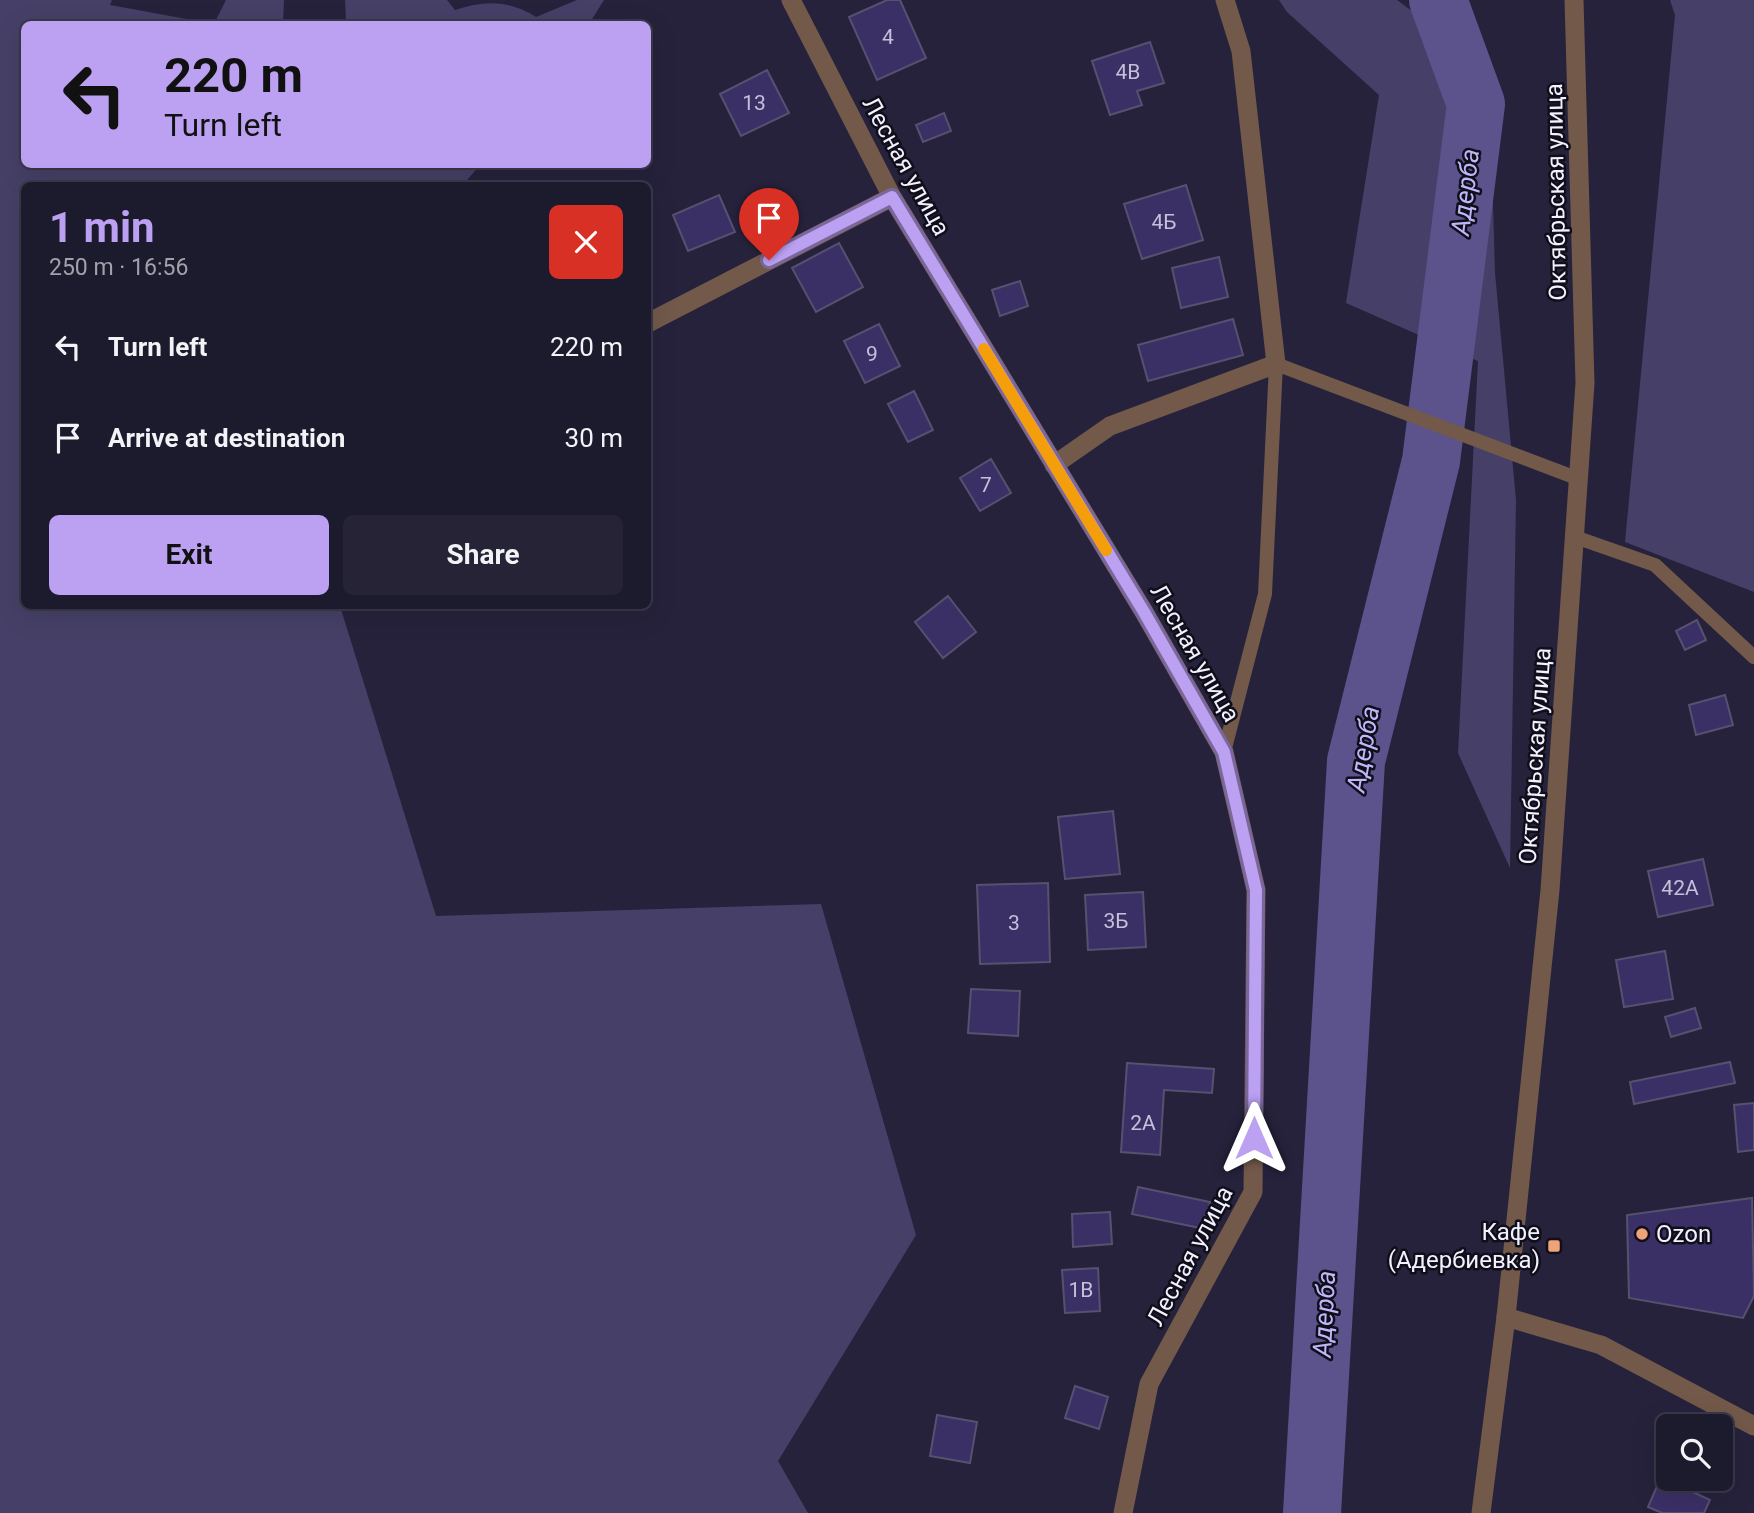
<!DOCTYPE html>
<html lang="en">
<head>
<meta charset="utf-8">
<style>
	body { margin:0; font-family:Roboto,sans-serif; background:#252335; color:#f1f3f6; height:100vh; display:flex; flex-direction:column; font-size:26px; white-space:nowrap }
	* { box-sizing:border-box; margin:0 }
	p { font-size:23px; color:#a0a1aa }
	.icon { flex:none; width:38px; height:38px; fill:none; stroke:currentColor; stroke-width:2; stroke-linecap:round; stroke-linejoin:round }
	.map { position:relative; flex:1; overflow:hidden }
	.details { position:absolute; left:21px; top:182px; width:630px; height:427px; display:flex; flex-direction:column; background:#1c1a2d; border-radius:10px; box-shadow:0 7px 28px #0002,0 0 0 2px #3a3849 }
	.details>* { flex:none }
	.top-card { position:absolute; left:21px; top:21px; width:630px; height:147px; border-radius:10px; box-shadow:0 7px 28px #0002,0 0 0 2px #3a3849; background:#bca0f2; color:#111; overflow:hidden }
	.fabs { position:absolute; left:1656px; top:1414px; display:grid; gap:14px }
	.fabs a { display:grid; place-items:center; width:77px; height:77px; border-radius:10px; background:#1c1a2d; box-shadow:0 7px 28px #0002,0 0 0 2px #3a3849; font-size:35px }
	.pin { position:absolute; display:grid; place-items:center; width:60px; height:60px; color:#fff; margin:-72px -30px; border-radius:50% 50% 50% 0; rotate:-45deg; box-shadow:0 0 7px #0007 }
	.pin .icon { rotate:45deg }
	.me { position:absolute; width:77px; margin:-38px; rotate:0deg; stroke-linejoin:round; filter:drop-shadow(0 0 5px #0008) }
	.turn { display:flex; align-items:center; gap:24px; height:147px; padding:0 28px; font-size:32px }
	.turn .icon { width:91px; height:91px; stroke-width:2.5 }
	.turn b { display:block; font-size:49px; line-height:60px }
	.round { display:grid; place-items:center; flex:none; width:74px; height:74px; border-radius:10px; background:#252335 }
	.head { display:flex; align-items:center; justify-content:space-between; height:119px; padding:0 28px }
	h1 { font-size:42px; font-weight:700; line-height:52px; color:#bca0f2 }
	.primary-button { display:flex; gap:14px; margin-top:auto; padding:14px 28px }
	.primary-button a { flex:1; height:80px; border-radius:10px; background:#bca0f2; color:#111; font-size:28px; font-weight:700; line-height:80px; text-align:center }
	.primary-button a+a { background:#252335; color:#f1f3f6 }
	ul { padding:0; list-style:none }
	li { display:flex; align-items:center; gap:21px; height:91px; padding:0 28px }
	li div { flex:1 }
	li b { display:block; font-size:26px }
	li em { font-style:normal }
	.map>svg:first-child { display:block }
	.green { fill:#464068 }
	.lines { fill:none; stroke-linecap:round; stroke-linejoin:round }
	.river { stroke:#5c538c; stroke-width:58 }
	.building { fill:#3b3066; stroke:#55516f; stroke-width:2 }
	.service { stroke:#72594a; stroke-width:14 }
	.minor { stroke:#72594a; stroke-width:19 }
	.tertiary { stroke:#72594a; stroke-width:19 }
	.route-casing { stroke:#7a689d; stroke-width:18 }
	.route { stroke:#bca0f2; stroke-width:12 }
	.slow { stroke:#f59e0b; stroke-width:12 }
	.poi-dot { fill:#efa378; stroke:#0f0e19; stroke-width:2.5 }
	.labels { text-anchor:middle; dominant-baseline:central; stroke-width:5; stroke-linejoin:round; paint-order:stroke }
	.number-label { font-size:21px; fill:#c4c1d9 }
	.street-label { font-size:24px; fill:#f2f1ff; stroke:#0f0e19 }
	.poi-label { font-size:24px; fill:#f2f1ff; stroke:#0f0e19; text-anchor:end }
	.water-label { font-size:26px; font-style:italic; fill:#bfb7fc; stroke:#0f0e19 }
</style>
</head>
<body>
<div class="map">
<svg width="1754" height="1513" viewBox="0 0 1754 1513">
	<rect width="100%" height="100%" fill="#26223c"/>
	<!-- green -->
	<path class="green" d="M 0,0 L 112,0 L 110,5 L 214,24 L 226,0 L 284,0 L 283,24 L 24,24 L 24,164 L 480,165 L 462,186 L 24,186 L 24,606 L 340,606 L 436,916 L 821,904 L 916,1235 L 778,1461 L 808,1513 L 0,1513 Z
		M 345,0 L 447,0 L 455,10 C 484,0 509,0 536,17 L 577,0 L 604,0 L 589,24 L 321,24 L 346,19 Z
		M 1279,0 L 1397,0 L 1489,68 L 1495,273 L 1516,500 L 1510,868 L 1458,753 L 1478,361 L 1346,303 L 1379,95 L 1287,12 Z
		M 1670,0 L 1754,0 L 1754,592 L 1625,542 L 1675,15 Z"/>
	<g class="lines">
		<!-- river -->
		<path class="river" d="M 1312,1513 L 1356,761 L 1431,461 L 1476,104 L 1438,0"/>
	</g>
	<!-- building -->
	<path class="building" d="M 887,0 L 900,0 L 926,58 L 877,80 L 849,17 Z
		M 1150,42 L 1164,83 L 1137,91 L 1142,105 L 1110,115 L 1092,61 Z
		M 767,70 L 789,113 L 741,136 L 720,94 Z
		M 944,113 L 951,131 L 923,142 L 916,125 Z
		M 1186,185 L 1203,240 L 1142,259 L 1124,204 Z
		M 719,195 L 735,232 L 688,251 L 673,215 Z
		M 839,243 L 863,287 L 816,312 L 792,268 Z
		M 1219,257 L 1228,297 L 1181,308 L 1172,268 Z
		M 1020,281 L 1028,306 L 1000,316 L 992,290 Z
		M 1233,319 L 1243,355 L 1148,381 L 1138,345 Z
		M 879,324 L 900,366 L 865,383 L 844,341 Z
		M 914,391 L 933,430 L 908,442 L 888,404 Z
		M 991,459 L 1011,493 L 980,511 L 960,478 Z
		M 948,596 L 976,632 L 943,658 L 915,622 Z
		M 1697,620 L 1706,640 L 1685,650 L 1676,631 Z
		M 1725,695 L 1733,725 L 1696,735 L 1689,705 Z
		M 1113,811 L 1120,874 L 1065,879 L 1058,817 Z
		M 1703,859 L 1713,905 L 1658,917 L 1648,871 Z
		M 1048,883 L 1050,962 L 980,964 L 977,885 Z
		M 1143,892 L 1146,947 L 1088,950 L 1085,895 Z
		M 1665,951 L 1673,999 L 1624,1007 L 1616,960 Z
		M 971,989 L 1020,991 L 1018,1036 L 968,1033 Z
		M 1695,1008 L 1701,1028 L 1671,1037 L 1665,1017 Z
		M 1730,1062 L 1735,1083 L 1634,1104 L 1630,1082 Z
		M 1127,1063 L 1214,1069 L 1212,1093 L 1164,1090 L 1160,1155 L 1121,1152 Z
		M 1754,1103 L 1754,1150 L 1738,1152 L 1734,1105 Z
		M 1138,1187 L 1210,1202 L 1205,1229 L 1132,1214 Z
		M 1752,1198 L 1754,1296 L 1743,1318 L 1629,1298 L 1627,1215 Z
		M 1110,1212 L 1112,1244 L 1073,1247 L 1072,1214 Z
		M 1098,1268 L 1100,1311 L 1065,1313 L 1062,1270 Z
		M 1075,1386 L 1108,1397 L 1099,1429 L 1065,1418 Z
		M 937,1415 L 977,1422 L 970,1463 L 930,1456 Z
		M 1661,1477 L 1710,1500 L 1704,1513 L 1662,1513 L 1648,1507 Z"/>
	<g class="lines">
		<!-- service -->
		<path class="service" d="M 1575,537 L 1655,565 L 1754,657
			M 1224,752 L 1265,594 L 1276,364 L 1579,479"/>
		<!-- minor -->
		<path class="minor" d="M 791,0 L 892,197 L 1144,612 L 1224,752 L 1256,890 L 1253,1192 L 1149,1384 L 1123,1513
			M 648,323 L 892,197
			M 1054,465 L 1110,426 L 1276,364 L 1241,51 L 1225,0
			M 1506,1317 L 1601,1345 L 1754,1426"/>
		<!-- tertiary -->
		<path class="tertiary" d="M 1481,1513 L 1506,1317 L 1550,890 L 1585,383 L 1574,0"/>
	</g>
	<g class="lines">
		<defs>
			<path id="route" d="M 769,260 L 892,197 L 1144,612 L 1224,752 L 1256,890 L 1254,1138"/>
		</defs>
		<!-- route casing -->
		<use href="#route" class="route-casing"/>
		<!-- route -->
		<use href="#route" class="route"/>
		<!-- slow -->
		<path class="slow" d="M 984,349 L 1106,550"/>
	</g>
	<!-- markers -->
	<g class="poi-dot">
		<circle cx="1642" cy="1234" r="7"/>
		<rect x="1547" y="1239" width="14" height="14" rx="3.5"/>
	</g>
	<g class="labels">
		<!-- number labels -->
		<g class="number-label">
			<text x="888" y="37">4</text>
			<text x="1128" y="72">4В</text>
			<text x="754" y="103">13</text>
			<text x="1164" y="222">4Б</text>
			<text x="872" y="354">9</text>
			<text x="986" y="485">7</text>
			<text x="1680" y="888">42А</text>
			<text x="1116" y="921">3Б</text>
			<text x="1014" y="923">3</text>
			<text x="1143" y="1123">2А</text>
			<text x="1081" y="1290">1В</text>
		</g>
		<!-- street labels -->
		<g class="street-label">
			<text transform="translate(906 166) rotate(61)">Лесная улица</text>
			<text transform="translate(1556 192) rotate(-91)">Октябрьская улица</text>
			<text transform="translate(1195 653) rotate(60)">Лесная улица</text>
			<text transform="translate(1535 756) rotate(-86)">Октябрьская улица</text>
			<text transform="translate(1190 1256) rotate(-62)">Лесная улица</text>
		</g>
		<!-- poi labels -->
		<g class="poi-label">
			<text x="1540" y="1232">Кафе<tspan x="1540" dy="28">(Адербиевка)</tspan></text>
			<text x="1656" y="1234" text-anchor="start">Ozon</text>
		</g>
		<!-- water labels -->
		<g class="water-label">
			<text transform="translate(1465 192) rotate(-83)">Адерба</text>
			<text transform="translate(1363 749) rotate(-80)">Адерба</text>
			<text transform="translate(1324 1314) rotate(-87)">Адерба</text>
		</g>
	</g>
</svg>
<div class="fabs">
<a><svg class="icon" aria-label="search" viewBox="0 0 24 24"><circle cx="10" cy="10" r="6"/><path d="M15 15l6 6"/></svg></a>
</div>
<div class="pin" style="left:769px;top:260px;background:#d93025"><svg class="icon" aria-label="arrive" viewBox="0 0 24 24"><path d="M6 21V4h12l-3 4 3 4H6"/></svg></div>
<svg class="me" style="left:1254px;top:1138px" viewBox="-20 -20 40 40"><path d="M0-17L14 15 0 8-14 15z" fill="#bca0f2" stroke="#fff" stroke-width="4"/></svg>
<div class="top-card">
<div class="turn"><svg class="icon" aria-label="left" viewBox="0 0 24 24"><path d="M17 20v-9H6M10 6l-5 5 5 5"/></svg><div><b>220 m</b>Turn left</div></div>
</div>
<section class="details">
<div class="head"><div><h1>1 min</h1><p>250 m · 16:56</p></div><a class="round" style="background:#d93025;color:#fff"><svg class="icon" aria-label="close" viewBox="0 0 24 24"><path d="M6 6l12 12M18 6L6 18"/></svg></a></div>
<ul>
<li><svg class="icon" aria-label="left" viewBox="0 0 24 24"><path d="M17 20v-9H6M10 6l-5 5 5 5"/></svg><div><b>Turn left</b></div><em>220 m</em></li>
<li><svg class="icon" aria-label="arrive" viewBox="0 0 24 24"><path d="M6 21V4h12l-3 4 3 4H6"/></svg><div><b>Arrive at destination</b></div><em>30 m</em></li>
</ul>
<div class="primary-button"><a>Exit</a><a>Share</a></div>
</section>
</div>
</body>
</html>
